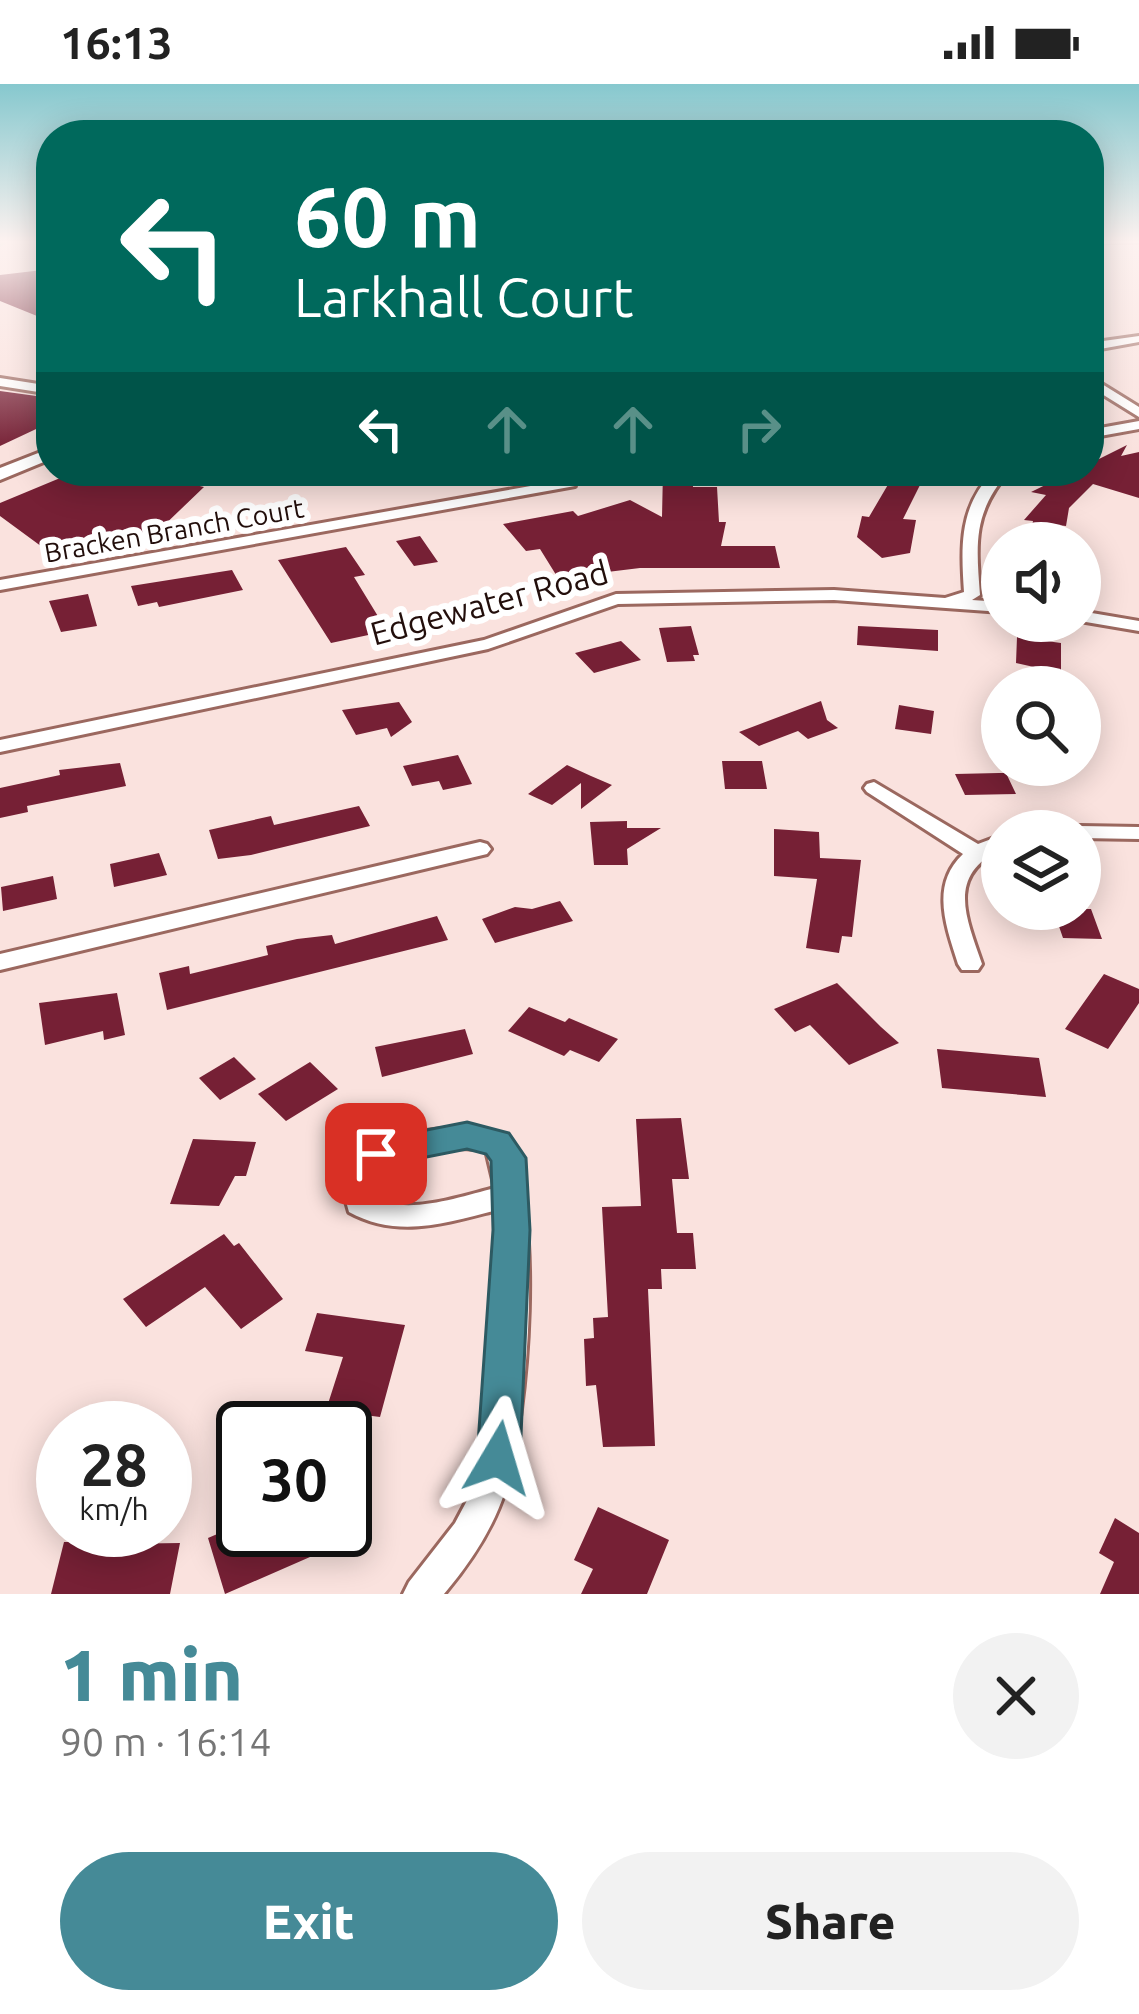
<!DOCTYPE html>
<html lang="en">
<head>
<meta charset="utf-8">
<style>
	body { margin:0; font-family:Ubuntu,sans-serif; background:#f2f2f2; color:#222; height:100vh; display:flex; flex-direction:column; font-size:45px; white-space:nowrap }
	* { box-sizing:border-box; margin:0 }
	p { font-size:39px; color:#767676 }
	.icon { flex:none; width:66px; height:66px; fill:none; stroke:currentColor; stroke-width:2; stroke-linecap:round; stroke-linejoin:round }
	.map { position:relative; height:1510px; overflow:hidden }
	.drawer { display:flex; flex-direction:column; background:#fff; flex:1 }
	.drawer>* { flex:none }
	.top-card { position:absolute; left:36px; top:36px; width:1068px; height:366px; border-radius:48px; box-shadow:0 6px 30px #0003; background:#00695c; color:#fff; overflow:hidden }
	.buttons { position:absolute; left:981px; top:438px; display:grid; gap:24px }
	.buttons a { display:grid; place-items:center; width:120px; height:120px; border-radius:50%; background:#fff; box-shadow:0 6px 30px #0003; font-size:60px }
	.speed { position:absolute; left:36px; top:1317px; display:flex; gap:24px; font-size:60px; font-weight:700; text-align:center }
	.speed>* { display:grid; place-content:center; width:156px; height:156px; border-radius:50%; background:#fff; box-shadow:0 6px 30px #0003; line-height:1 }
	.speed small { font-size:30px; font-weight:400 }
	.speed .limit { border:6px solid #111; border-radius:18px; background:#fff; color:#111 }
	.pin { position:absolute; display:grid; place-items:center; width:102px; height:102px; color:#fff; margin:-51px; border-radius:24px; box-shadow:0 6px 18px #0006 }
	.me { position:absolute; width:132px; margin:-66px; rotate:7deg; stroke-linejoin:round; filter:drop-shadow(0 0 9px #0008) }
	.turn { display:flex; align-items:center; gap:42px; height:252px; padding:0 60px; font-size:54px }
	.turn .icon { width:156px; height:156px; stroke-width:2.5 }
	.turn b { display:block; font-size:84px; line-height:102px }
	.lanes { display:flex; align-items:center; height:114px; padding:0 60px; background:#0003; justify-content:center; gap:60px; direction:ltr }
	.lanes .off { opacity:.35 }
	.round { display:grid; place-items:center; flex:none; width:126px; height:126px; border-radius:63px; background:#f2f2f2 }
	.headline { display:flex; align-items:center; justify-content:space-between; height:204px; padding:0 60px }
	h1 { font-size:72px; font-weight:800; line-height:90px; color:#458a97 }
	.cta { display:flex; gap:24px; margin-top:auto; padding:24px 60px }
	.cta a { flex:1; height:138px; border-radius:72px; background:#458a97; color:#fff; font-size:48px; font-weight:800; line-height:138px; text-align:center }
	.cta a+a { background:#f2f2f2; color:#222 }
	.status { display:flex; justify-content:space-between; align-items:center; height:84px; padding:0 60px; background:#fff; direction:ltr }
	.status svg { height:33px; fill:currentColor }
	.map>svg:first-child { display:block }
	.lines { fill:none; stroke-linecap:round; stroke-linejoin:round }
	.river { fill:#94e7a7; fill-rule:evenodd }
	.building { fill:#762035 }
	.service-casing { stroke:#9b685f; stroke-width:9 }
	.minor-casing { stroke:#9b685f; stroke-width:6 }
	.tertiary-casing { stroke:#9b685f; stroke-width:6 }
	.service { stroke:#fff; stroke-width:6 }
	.minor { fill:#fff; fill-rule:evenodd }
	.tertiary { fill:#fff; fill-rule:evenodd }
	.route { fill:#458a97; stroke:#2d5a62; stroke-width:3 }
	.labels { text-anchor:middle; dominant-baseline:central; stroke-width:12; stroke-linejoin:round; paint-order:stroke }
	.far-street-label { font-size:27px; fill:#220e0b; stroke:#fff }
	.street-label { font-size:33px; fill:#220e0b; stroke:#fff }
</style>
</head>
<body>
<div class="status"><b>16:13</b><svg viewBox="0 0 49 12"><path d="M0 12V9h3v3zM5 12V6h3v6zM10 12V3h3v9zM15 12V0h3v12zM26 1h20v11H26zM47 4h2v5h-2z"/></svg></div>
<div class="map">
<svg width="1139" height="1510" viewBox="0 0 1139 1510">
	<rect width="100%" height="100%" fill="#fae2de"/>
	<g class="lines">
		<!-- river -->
		<path class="river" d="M 0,156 L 12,156 L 0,163 Z"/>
	</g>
	<!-- building -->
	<path class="building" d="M 51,185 L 51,229 L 37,232 L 0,217 L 0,191 Z
		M 0,307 L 51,314 L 51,338 L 0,362 Z
		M 1127,361 L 1121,372 L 1139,368 L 1139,414 L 1093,400 L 1069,424 L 1066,442 L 1057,441 L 1055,454 L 1030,451 L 1033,437 L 1024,436 L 1046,411 L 1031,408 L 1074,387 L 1089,387 L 1089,380 Z
		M 77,387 L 119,400 L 140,388 L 204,403 L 155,450 L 100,460 L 96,449 L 49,468 L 0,432 L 0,419 Z
		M 663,387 L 692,388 L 693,403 L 717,403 L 719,438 L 726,438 L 721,462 L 775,462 L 780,484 L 640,484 L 558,494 L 540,465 L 526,467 L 503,440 L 573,427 L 578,432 L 630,416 L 662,433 Z
		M 896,387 L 927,387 L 903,435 L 916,436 L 910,469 L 882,474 L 857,453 L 862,432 L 869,433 Z
		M 420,452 L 438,478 L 414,482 L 396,457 Z
		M 346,463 L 365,491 L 354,493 L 387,547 L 331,559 L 278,476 Z
		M 232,486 L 243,506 L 159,523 L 157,518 L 138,522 L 131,502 Z
		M 88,510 L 97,542 L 61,548 L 49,517 Z
		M 691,542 L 699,571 L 693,571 L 695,577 L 667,578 L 659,544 Z
		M 858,542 L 938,546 L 938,567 L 857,561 Z
		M 1017,553 L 1061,559 L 1061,589 L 1016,579 Z
		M 621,557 L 641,576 L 594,589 L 575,569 Z
		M 821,617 L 827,636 L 838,644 L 808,655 L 798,647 L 759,662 L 739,648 Z
		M 399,618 L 412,638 L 391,653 L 387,644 L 356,651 L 342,626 Z
		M 899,621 L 934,627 L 931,650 L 895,645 Z
		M 458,671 L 472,700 L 443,706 L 439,697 L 412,702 L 403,682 Z
		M 722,677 L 762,677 L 767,705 L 725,705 Z
		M 120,679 L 126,702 L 27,722 L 28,728 L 0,734 L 0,704 L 60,691 L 59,686 Z
		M 567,681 L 591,692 L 612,701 L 581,725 L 581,699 L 552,721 L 528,710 Z
		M 999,689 L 1006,689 L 1016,710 L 965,711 L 955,690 Z
		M 359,722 L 370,742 L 251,771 L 218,775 L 209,746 L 271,732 L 274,741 Z
		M 627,737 L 627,744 L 661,744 L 627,765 L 628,781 L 594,781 L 590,738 Z
		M 774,745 L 819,748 L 820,774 L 861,776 L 852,853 L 842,852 L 839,869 L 806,864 L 817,795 L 774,792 Z
		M 159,769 L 167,791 L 114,803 L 110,780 Z
		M 53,792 L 57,815 L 3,827 L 1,803 Z
		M 560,817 L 573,837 L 495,859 L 482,835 L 515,823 L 532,825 Z
		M 1053,825 L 1091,825 L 1102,855 L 1063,854 Z
		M 437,832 L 448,856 L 167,926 L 159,889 L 189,882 L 190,890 L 268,871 L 266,862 L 297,855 L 332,851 L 335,860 Z
		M 1104,890 L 1139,905 L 1139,919 L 1108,965 L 1065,945 Z
		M 837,899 L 881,943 L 899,959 L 849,981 L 810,941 L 795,948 L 774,925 Z
		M 117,909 L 125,951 L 104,956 L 103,947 L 45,961 L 39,919 Z
		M 529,923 L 565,938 L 569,934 L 618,955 L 599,978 L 570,966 L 564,972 L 508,947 Z
		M 465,945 L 473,970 L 382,993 L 375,963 Z
		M 937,965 L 1039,974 L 1046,1013 L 942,1004 Z
		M 234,973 L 256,995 L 220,1016 L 199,994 Z
		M 310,978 L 338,1005 L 286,1037 L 258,1010 Z
		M 681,1034 L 689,1095 L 672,1095 L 677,1149 L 693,1149 L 696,1185 L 661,1185 L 662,1205 L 648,1205 L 655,1362 L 603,1363 L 596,1301 L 586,1302 L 584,1255 L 594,1254 L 593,1234 L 608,1233 L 602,1123 L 641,1122 L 636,1035 Z
		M 193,1055 L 256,1058 L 246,1092 L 235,1092 L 219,1122 L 170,1120 Z
		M 224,1150 L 234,1162 L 239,1159 L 283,1215 L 241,1245 L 205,1203 L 146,1243 L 123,1215 Z
		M 317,1229 L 405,1241 L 380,1333 L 326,1326 L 343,1273 L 305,1267 Z
		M 598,1423 L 669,1456 L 647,1510 L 581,1510 L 593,1485 L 574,1476 Z
		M 1115,1434 L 1139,1449 L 1139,1510 L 1100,1510 L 1114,1478 L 1099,1469 Z
		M 243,1439 L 243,1446 L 345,1446 L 307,1464 L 310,1473 L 225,1510 L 208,1454 Z
		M 93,1452 L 119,1452 L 117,1460 L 180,1459 L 170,1510 L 51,1510 L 64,1458 L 92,1458 Z"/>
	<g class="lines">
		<defs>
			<path id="service" d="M 1089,157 L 1139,156"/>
			<path id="minor" d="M 1139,252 L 1139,258 L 1089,267 L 1089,259 Z
				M 1089,292 L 1139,323 L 1139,333 L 1089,302 Z
				M 0,294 L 51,302 L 51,310 L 0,302 Z
				M 1139,337 L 1139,345 L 1089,354 L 1089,346 Z
				M 994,387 L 1009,387 C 973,429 976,458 980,511 L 972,516 L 1002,518 L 1002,528 L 834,516 L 618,520 L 488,565 L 0,668 L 0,656 L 484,556 L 616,510 L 834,506 L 945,514 L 964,508 C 961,462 959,422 994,387 Z
				M 570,395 L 575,396 L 575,402 L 0,506 L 0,496 Z
				M 1080,527 L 1139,537 L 1139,547 L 1080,537 Z
				M 874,698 L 978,760 L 1002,751 L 1002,765 C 946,791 966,833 982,880 L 978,886 L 962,886 L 958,880 C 946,842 930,801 963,770 L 867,708 L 864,704 L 867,700 Z
				M 1080,742 L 1139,743 L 1139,755 L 1080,754 L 1080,747 L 1070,747 Z
				M 480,758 L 487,760 L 491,765 L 487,770 L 0,886 L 0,870 Z
				M 464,1043 L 506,1052 C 544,1124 529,1328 505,1407 C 493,1445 470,1479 444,1510 L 403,1510 L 409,1498 L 455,1439 L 471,1409 L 478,1382 L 496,1231 L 497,1126 C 446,1139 398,1155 349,1128 L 339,1092 C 362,1052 423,1046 464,1043 ZM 464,1064 L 486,1066 L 495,1104 C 458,1113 408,1132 371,1113 L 367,1095 C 393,1070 430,1066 464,1064 Z"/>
			<path id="tertiary" d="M 51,364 L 51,375 L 0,396 L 0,384 Z"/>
		</defs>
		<!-- service casing -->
		<use href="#service" class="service-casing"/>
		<!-- minor casing -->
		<use href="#minor" class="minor-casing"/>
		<!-- tertiary casing -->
		<use href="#tertiary" class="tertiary-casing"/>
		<!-- service -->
		<use href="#service" class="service"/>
		<!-- minor -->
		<use href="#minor" class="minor"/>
		<!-- tertiary -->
		<use href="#tertiary" class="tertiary"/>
	</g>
	<!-- sky -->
	<linearGradient id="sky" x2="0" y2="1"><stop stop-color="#86c8ce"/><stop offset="0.43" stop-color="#fdf2f0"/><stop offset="1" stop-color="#fdf2f0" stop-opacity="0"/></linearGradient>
	<rect width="1139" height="367" fill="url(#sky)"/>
	<!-- route -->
	<path class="route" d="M 467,1038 L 509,1049 L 526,1074 L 530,1146 L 520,1374 L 513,1389 L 498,1395 L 483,1389 L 477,1374 L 493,1146 L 491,1077 L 486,1070 L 467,1065 L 376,1083 L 364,1079 L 359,1070 L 364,1060 L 376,1056 Z"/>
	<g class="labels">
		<!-- far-street labels -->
		<g class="far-street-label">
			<text transform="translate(174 446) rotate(-10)">Bracken Branch Court</text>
		</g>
		<!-- street labels -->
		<g class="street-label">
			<text transform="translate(489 518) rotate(-15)">Edgewater Road</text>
		</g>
	</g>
</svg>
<div class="buttons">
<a><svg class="icon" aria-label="sound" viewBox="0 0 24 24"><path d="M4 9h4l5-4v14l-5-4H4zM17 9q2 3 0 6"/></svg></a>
<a><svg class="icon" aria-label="search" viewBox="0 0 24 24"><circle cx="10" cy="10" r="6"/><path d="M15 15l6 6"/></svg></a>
<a><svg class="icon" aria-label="layers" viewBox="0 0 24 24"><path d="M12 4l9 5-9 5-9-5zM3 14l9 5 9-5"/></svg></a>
</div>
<div class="speed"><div>28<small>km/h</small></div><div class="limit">30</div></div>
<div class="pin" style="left:376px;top:1070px;background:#d93025"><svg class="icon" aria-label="arrive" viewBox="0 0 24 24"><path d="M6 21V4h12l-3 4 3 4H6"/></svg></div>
<svg class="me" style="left:498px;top:1374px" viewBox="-20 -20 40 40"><path d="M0-17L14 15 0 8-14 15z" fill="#458a97" stroke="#fff" stroke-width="4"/></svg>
<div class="top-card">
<div class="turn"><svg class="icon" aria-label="left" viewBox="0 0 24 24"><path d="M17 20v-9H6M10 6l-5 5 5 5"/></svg><div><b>60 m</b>Larkhall Court</div></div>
<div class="lanes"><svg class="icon" aria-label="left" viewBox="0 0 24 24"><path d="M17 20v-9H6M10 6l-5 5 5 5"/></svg><svg class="icon off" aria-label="ahead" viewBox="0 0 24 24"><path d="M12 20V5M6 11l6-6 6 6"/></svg><svg class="icon off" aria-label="ahead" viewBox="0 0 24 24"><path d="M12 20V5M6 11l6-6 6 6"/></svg><svg class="icon off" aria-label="right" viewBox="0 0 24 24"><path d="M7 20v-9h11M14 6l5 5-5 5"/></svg></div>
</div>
</div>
<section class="drawer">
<div class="headline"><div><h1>1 min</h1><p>90 m · 16:14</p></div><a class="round"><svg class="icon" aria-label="close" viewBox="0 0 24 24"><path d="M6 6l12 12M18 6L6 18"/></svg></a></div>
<div class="cta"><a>Exit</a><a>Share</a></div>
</section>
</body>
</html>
